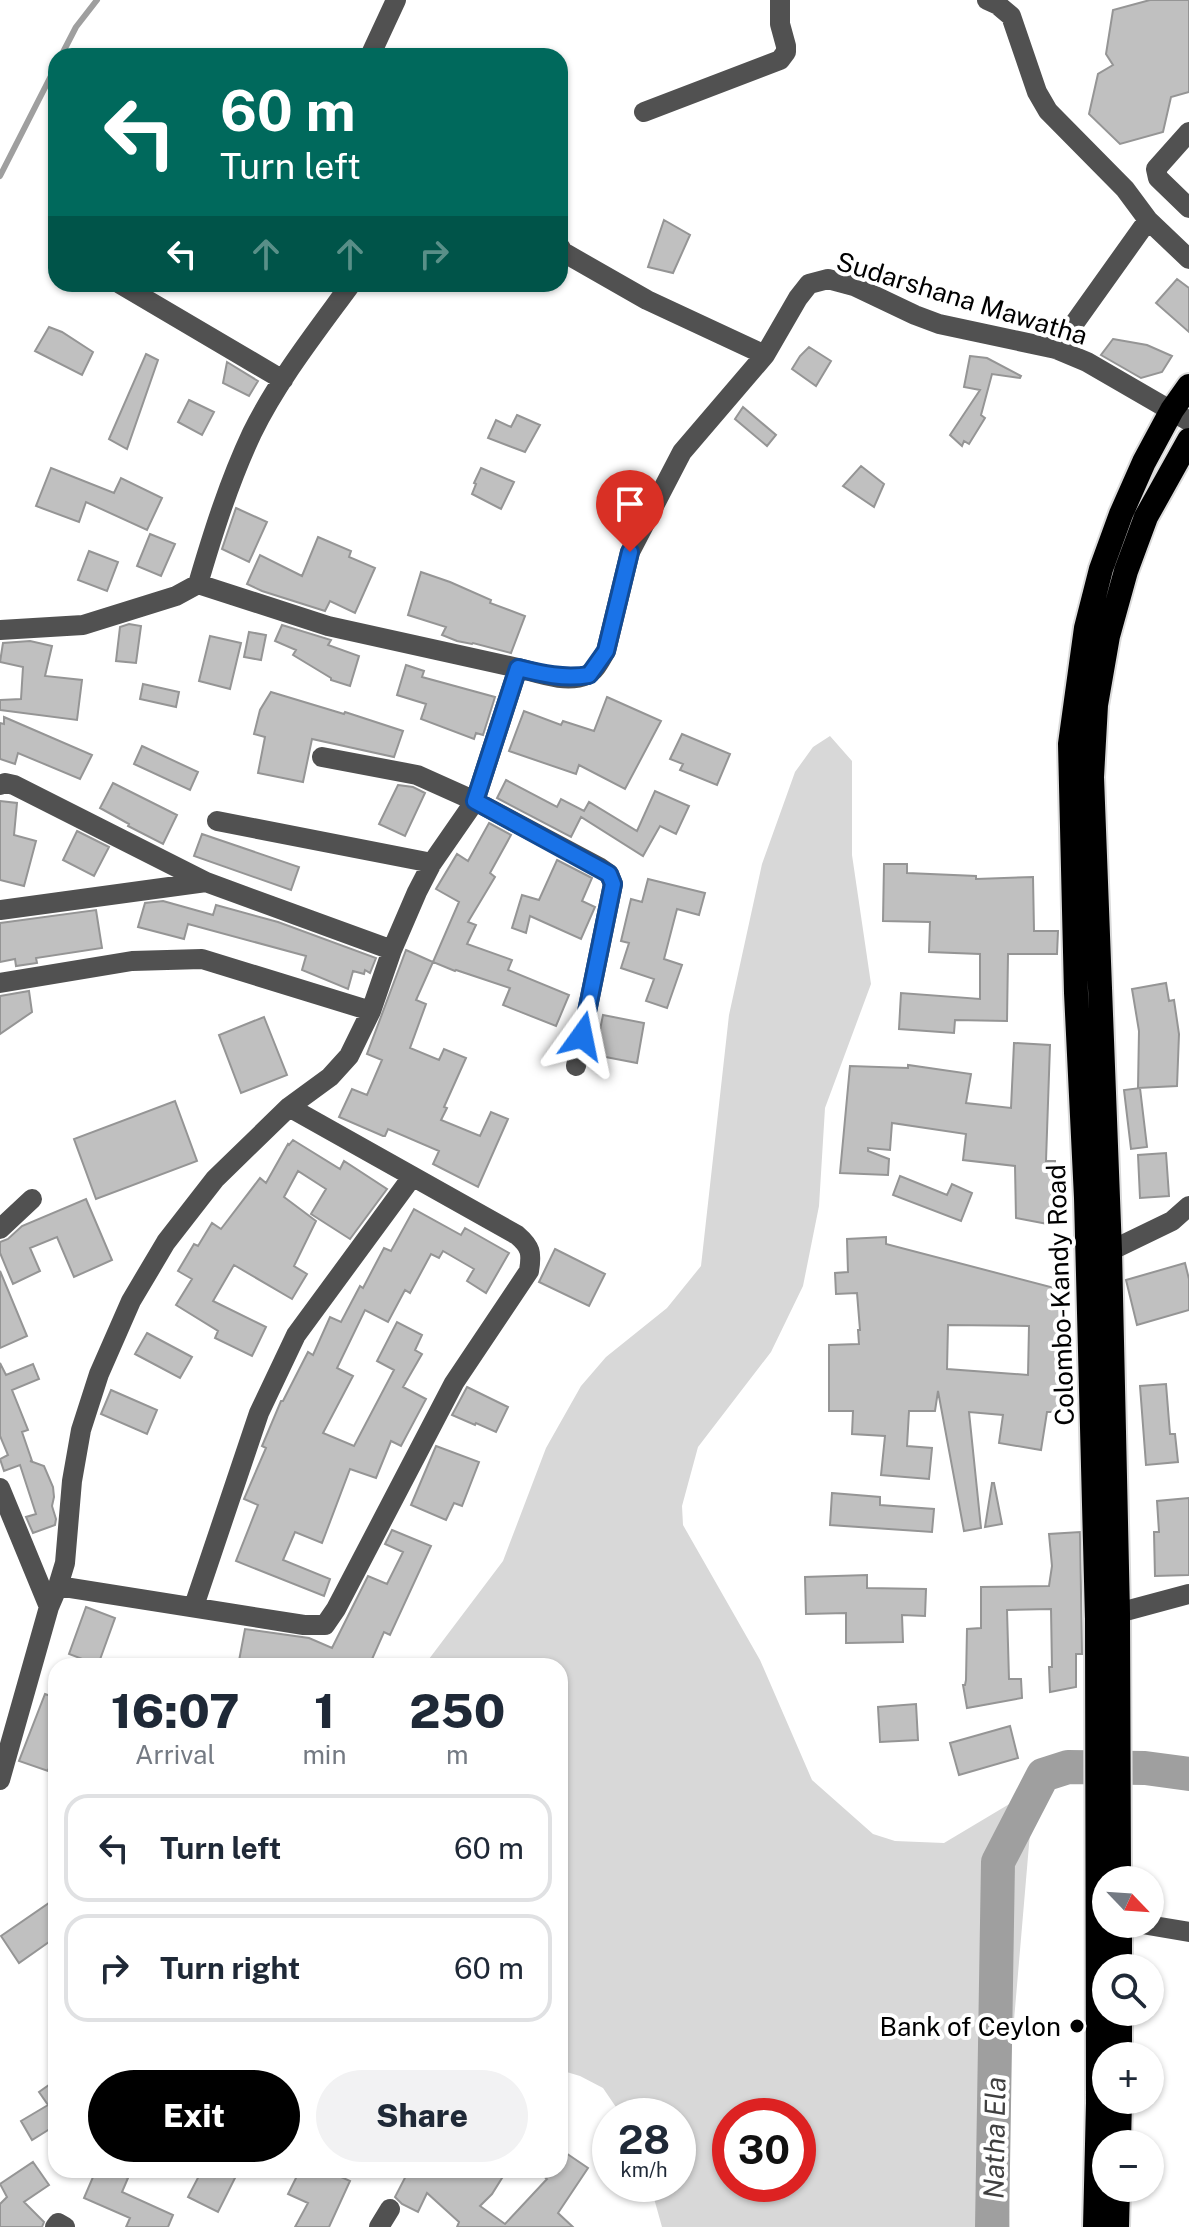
<!DOCTYPE html>
<html lang="en">
<head>
<meta charset="utf-8">
<style>
	body { margin:0; font-family:"Public Sans",sans-serif; background:#f2f2f3; color:#1f2937; height:100vh; display:flex; flex-direction:column; font-size:30px; white-space:nowrap }
	* { box-sizing:border-box; margin:0 }
	p { font-size:26px; color:#747a83 }
	.icon { flex:none; width:44px; height:44px; fill:none; stroke:currentColor; stroke-width:2; stroke-linecap:round; stroke-linejoin:round }
	.map { position:relative; flex:1; overflow:hidden }
	.side { position:absolute; left:48px; top:1658px; width:520px; height:520px; display:flex; flex-direction:column; background:#fff; border-radius:24px; box-shadow:0 2px 6px #0004 }
	.side>* { flex:none }
	.hud { position:absolute; left:48px; top:48px; width:520px; height:244px; border-radius:24px; box-shadow:0 2px 6px #0004; background:#00695c; color:#fff; overflow:hidden }
	.needle { width:52px; rotate:115deg }
	.fabs { position:absolute; left:1092px; top:1866px; display:grid; gap:16px }
	.fabs a { display:grid; place-items:center; width:72px; height:72px; border-radius:50%; background:#fff; box-shadow:0 2px 6px #0004; font-size:40px }
	.speed { position:absolute; left:592px; top:2098px; display:flex; gap:16px; font-size:40px; font-weight:700; text-align:center }
	.speed>* { display:grid; place-content:center; width:104px; height:104px; border-radius:50%; background:#fff; box-shadow:0 2px 6px #0004; line-height:1 }
	.speed small { font-size:20px; font-weight:400 }
	.speed .limit { border:12px solid #d22; background:#fff; color:#111 }
	.pin { position:absolute; display:grid; place-items:center; width:68px; height:68px; color:#fff; margin:-82px -34px; border-radius:50% 50% 50% 0; rotate:-45deg; box-shadow:0 0 8px #0007 }
	.pin .icon { rotate:45deg }
	.me { position:absolute; width:88px; margin:-44px; rotate:12deg; stroke-linejoin:round; filter:drop-shadow(0 0 6px #0008) }
	.turn { display:flex; align-items:center; gap:28px; height:168px; padding:0 40px; font-size:36px }
	.turn .icon { width:104px; height:104px; stroke-width:2.5 }
	.turn b { display:block; font-size:56px; line-height:68px }
	.lanes { display:flex; align-items:center; height:76px; padding:0 40px; background:#0003; justify-content:center; gap:40px; direction:ltr }
	.lanes .off { opacity:.35 }
	.eta { display:flex; justify-content:space-evenly; align-items:center; height:136px; text-align:center }
	.eta b { font-size:48px; font-weight:800; line-height:56px }
	.button { display:flex; gap:16px; margin-top:auto; padding:16px 40px }
	.button a { flex:1; height:92px; border-radius:48px; background:#000; color:#fff; font-size:32px; font-weight:800; line-height:92px; text-align:center }
	.button a+a { background:#f2f2f3; color:#1f2937 }
	ul { padding:0; list-style:none }
	li { display:flex; align-items:center; gap:24px; height:108px; margin:0 16px 12px; padding:0 24px; border:4px solid #e0e1e3; border-radius:24px }
	li div { flex:1 }
	li b { display:block; font-size:30px }
	li em { font-style:normal }
	.map>svg:first-child { display:block }
	.green { fill:#d8d8d8; fill-rule:evenodd }
	.lines { fill:none; stroke-linecap:round; stroke-linejoin:round }
	.stream { stroke:#9f9f9f; stroke-width:6 }
	.river { stroke:#9f9f9f; stroke-width:34 }
	.building { fill:#c0c0c0; stroke:#959595; stroke-width:2; fill-rule:evenodd }
	.highway-casing { stroke:#dbdbdb; stroke-width:28 }
	.minor { stroke:#515151; stroke-width:20 }
	.highway { stroke:#000; stroke-width:24 }
	.route-casing { stroke:#114b97; stroke-width:20 }
	.route { stroke:#1a73e8; stroke-width:14 }
	.poi-dot { fill:#000; stroke:#fff; stroke-width:3 }
	.labels { text-anchor:middle; dominant-baseline:central; stroke-width:8; stroke-linejoin:round; paint-order:stroke }
	.street-label { font-size:26px; fill:#000; stroke:#fff }
	.poi-label { font-size:26px; fill:#000; stroke:#fff; text-anchor:end }
	.water-label { font-size:28px; font-style:italic; fill:#404040; stroke:#fff }
</style>
</head>
<body>
<div class="map">
<svg width="1189" height="2227" viewBox="0 0 1189 2227">
	<rect width="100%" height="100%" fill="#fff"/>
	<!-- green -->
	<path class="green" d="M 830,736 L 852,761 L 852,855 L 871,984 L 825,1108 L 819,1206 L 803,1286 L 771,1352 L 698,1447 L 682,1506 L 683,1525 L 760,1660 L 812,1780 L 873,1834 L 895,1841 L 944,1843 L 1011,1803 L 1028,1818 L 1030,1833 L 1006,2114 L 1010,2227 L 662,2227 L 650,2184 L 678,2184 L 678,2116 L 622,2116 L 603,2088 L 580,2076 L 560,2070 L 560,1666 L 422,1666 L 429,1659 L 503,1561 L 546,1448 L 581,1386 L 606,1357 L 667,1308 L 701,1266 L 729,1015 L 762,864 L 795,772 L 813,747 ZM 730,2116 L 798,2116 L 798,2184 L 730,2184 Z"/>
	<g class="lines">
		<!-- stream -->
		<path class="stream" d="M 61,56 L 76,27 L 97,0
			M 0,176 L 56,66"/>
		<!-- river -->
		<path class="river" d="M 992,2227 L 998,1862 L 1043,1775 L 1068,1767 L 1145,1768 L 1189,1774"/>
	</g>
	<!-- building -->
	<path class="building" d="M 1150,0 L 1189,0 L 1189,92 L 1171,97 L 1163,132 L 1120,144 L 1089,114 L 1098,74 L 1113,65 L 1106,54 L 1113,10 Z
		M 664,220 L 690,235 L 673,273 L 648,267 Z
		M 1177,279 L 1189,288 L 1189,332 L 1156,303 Z
		M 49,327 L 62,332 L 93,352 L 82,375 L 35,351 Z
		M 1113,339 L 1147,345 L 1172,356 L 1162,372 L 1141,378 L 1101,355 Z
		M 809,347 L 831,361 L 816,386 L 792,369 L 800,356 Z
		M 146,354 L 158,360 L 127,449 L 109,439 Z
		M 970,356 L 987,358 L 1021,376 L 1020,378 L 992,374 L 981,415 L 985,418 L 969,444 L 964,441 L 962,446 L 950,435 L 980,390 L 964,387 Z
		M 227,362 L 258,381 L 249,396 L 223,383 Z
		M 189,400 L 214,412 L 202,435 L 178,422 Z
		M 743,407 L 776,435 L 767,446 L 735,419 Z
		M 517,415 L 540,425 L 525,452 L 488,438 L 496,420 L 511,427 Z
		M 861,466 L 884,484 L 874,507 L 843,486 Z
		M 51,468 L 114,493 L 121,478 L 162,498 L 147,530 L 86,502 L 79,522 L 36,506 Z
		M 481,468 L 514,482 L 501,509 L 472,494 L 476,484 L 474,483 Z
		M 236,508 L 267,522 L 249,562 L 222,549 Z
		M 150,534 L 175,544 L 161,576 L 137,566 Z
		M 318,537 L 351,551 L 349,557 L 375,568 L 355,613 L 330,601 L 325,611 L 262,591 L 247,584 L 260,555 L 302,576 Z
		M 89,551 L 118,562 L 107,591 L 78,580 Z
		M 421,572 L 450,582 L 491,600 L 490,603 L 525,616 L 511,653 L 473,643 L 472,644 L 457,641 L 442,635 L 446,627 L 408,615 Z
		M 129,624 L 141,626 L 136,663 L 116,661 L 120,627 Z
		M 282,625 L 331,640 L 328,645 L 359,656 L 350,686 L 331,680 L 331,678 L 293,655 L 296,650 L 275,641 Z
		M 249,632 L 266,635 L 261,660 L 244,657 Z
		M 210,636 L 241,643 L 230,689 L 199,681 Z
		M 30,641 L 52,646 L 45,676 L 82,680 L 77,720 L 0,710 L 0,700 L 21,699 L 23,667 L 0,662 L 3,643 Z
		M 406,665 L 424,671 L 422,677 L 495,697 L 483,735 L 476,733 L 474,739 L 421,719 L 426,704 L 397,695 Z
		M 143,684 L 179,692 L 176,707 L 140,699 Z
		M 271,692 L 344,714 L 345,712 L 403,731 L 394,757 L 312,739 L 303,782 L 258,773 L 265,737 L 254,734 L 260,710 Z
		M 607,697 L 661,721 L 625,789 L 579,765 L 576,774 L 509,751 L 524,711 L 561,725 L 563,721 L 594,731 Z
		M 4,717 L 92,755 L 80,779 L 18,753 L 15,764 L 0,759 L 0,723 L 4,724 Z
		M 682,734 L 730,754 L 717,785 L 680,770 L 683,764 L 670,759 Z
		M 142,746 L 198,772 L 190,790 L 134,764 Z
		M 506,780 L 557,807 L 561,799 L 584,811 L 589,802 L 637,831 L 655,791 L 689,806 L 676,834 L 660,826 L 643,856 L 581,817 L 571,837 L 497,798 Z
		M 113,783 L 177,815 L 163,844 L 128,826 L 129,824 L 100,808 Z
		M 398,785 L 413,787 L 425,793 L 405,836 L 379,824 Z
		M 0,801 L 17,803 L 14,835 L 36,841 L 24,886 L 0,880 Z
		M 489,823 L 511,835 L 490,873 L 495,877 L 468,922 L 476,925 L 467,944 L 512,960 L 508,970 L 569,995 L 556,1026 L 503,1005 L 510,988 L 456,970 L 455,971 L 433,962 L 459,902 L 436,889 L 457,854 L 468,861 Z
		M 77,831 L 109,847 L 94,876 L 63,860 Z
		M 202,834 L 299,867 L 291,890 L 194,856 Z
		M 557,860 L 592,878 L 582,901 L 595,907 L 581,939 L 530,916 L 526,933 L 512,928 L 522,895 L 539,900 Z
		M 884,864 L 907,864 L 907,873 L 976,876 L 976,879 L 1033,877 L 1034,931 L 1058,931 L 1057,954 L 1008,954 L 1007,1021 L 955,1020 L 954,1033 L 899,1029 L 901,993 L 980,999 L 980,954 L 929,952 L 930,922 L 883,921 Z
		M 648,879 L 705,893 L 699,915 L 677,909 L 664,959 L 682,965 L 667,1008 L 646,1001 L 654,979 L 621,968 L 629,943 L 621,941 L 631,899 L 642,902 Z
		M 163,901 L 213,915 L 216,905 L 278,922 L 376,958 L 370,973 L 365,970 L 364,974 L 353,971 L 348,989 L 302,970 L 306,956 L 188,924 L 184,939 L 138,927 L 145,903 Z
		M 96,910 L 102,948 L 36,958 L 37,963 L 16,966 L 15,959 L 0,962 L 0,923 Z
		M 406,950 L 433,962 L 416,1000 L 426,1004 L 410,1048 L 439,1060 L 444,1049 L 466,1058 L 444,1107 L 447,1108 L 441,1120 L 480,1136 L 491,1112 L 508,1119 L 478,1187 L 433,1164 L 439,1151 L 388,1129 L 385,1136 L 383,1136 L 339,1117 L 352,1089 L 367,1095 L 382,1060 L 367,1054 Z
		M 1166,983 L 1169,1001 L 1174,1000 L 1179,1034 L 1177,1086 L 1138,1088 L 1139,1031 L 1132,989 Z
		M 29,991 L 32,1012 L 0,1034 L 0,996 Z
		M 603,1015 L 644,1023 L 637,1063 L 595,1055 Z
		M 264,1017 L 287,1075 L 241,1093 L 219,1035 Z
		M 1014,1043 L 1050,1045 L 1046,1161 L 1055,1161 L 1058,1226 L 1016,1218 L 1015,1166 L 963,1160 L 966,1134 L 892,1123 L 890,1150 L 868,1148 L 868,1151 L 889,1159 L 888,1175 L 840,1173 L 850,1066 L 908,1068 L 908,1065 L 971,1074 L 966,1103 L 1011,1108 Z
		M 1140,1088 L 1147,1147 L 1131,1149 L 1124,1090 Z
		M 175,1101 L 197,1161 L 96,1199 L 74,1139 Z
		M 293,1140 L 340,1169 L 344,1161 L 387,1189 L 350,1239 L 311,1214 L 326,1189 L 298,1171 L 284,1197 L 316,1221 L 294,1266 L 307,1274 L 292,1299 L 234,1265 L 213,1301 L 266,1327 L 252,1356 L 215,1338 L 218,1331 L 176,1305 L 192,1279 L 178,1271 L 194,1244 L 198,1246 L 212,1223 L 221,1229 L 260,1178 L 266,1183 L 288,1144 L 289,1145 Z
		M 1166,1153 L 1169,1196 L 1140,1198 L 1138,1155 Z
		M 900,1176 L 947,1195 L 952,1184 L 972,1193 L 961,1221 L 893,1195 Z
		M 86,1199 L 112,1260 L 74,1277 L 57,1237 L 30,1248 L 40,1271 L 13,1284 L 0,1253 L 0,1242 L 8,1239 L 22,1226 Z
		M 414,1209 L 461,1235 L 465,1228 L 509,1253 L 486,1293 L 467,1281 L 474,1269 L 443,1251 L 439,1258 L 431,1254 L 410,1293 L 405,1290 L 388,1322 L 365,1310 L 337,1368 L 353,1376 L 323,1433 L 354,1446 L 394,1370 L 377,1361 L 397,1322 L 422,1335 L 415,1350 L 422,1354 L 403,1387 L 426,1399 L 401,1446 L 391,1441 L 376,1478 L 350,1469 L 322,1543 L 295,1532 L 283,1560 L 330,1579 L 324,1596 L 236,1561 L 258,1505 L 244,1499 L 266,1448 L 262,1446 L 281,1401 L 283,1401 L 308,1352 L 313,1355 L 330,1317 L 341,1322 L 360,1286 L 363,1288 L 384,1248 L 391,1251 Z
		M 886,1237 L 886,1244 L 1062,1290 L 1061,1346 L 1064,1346 L 1063,1412 L 1047,1412 L 1041,1450 L 999,1443 L 1003,1415 L 969,1412 L 981,1528 L 964,1531 L 938,1391 L 935,1411 L 909,1411 L 907,1446 L 932,1448 L 929,1479 L 881,1475 L 885,1436 L 852,1434 L 853,1411 L 829,1411 L 829,1345 L 859,1344 L 858,1330 L 860,1330 L 857,1293 L 836,1294 L 835,1273 L 848,1272 L 847,1239 ZM 948,1325 L 1029,1326 L 1028,1375 L 947,1369 Z
		M 555,1249 L 605,1274 L 589,1306 L 539,1282 Z
		M 1185,1263 L 1189,1279 L 1189,1310 L 1137,1325 L 1126,1280 Z
		M 0,1271 L 27,1336 L 0,1348 Z
		M 147,1333 L 192,1357 L 180,1378 L 135,1354 Z
		M 0,1363 L 6,1375 L 33,1364 L 39,1379 L 12,1390 L 28,1430 L 22,1432 L 32,1461 L 30,1461 L 44,1466 L 53,1487 L 54,1497 L 52,1506 L 56,1519 L 55,1525 L 33,1533 L 26,1517 L 36,1514 L 20,1465 L 4,1471 L 0,1459 L 8,1455 L 0,1436 Z
		M 1166,1384 L 1170,1434 L 1175,1434 L 1178,1462 L 1146,1465 L 1140,1386 Z
		M 467,1387 L 508,1407 L 496,1432 L 476,1423 L 475,1425 L 452,1415 Z
		M 111,1390 L 157,1410 L 147,1434 L 101,1414 Z
		M 436,1446 L 479,1462 L 462,1506 L 454,1503 L 446,1520 L 411,1505 Z
		M 992,1483 L 994,1483 L 1002,1524 L 985,1527 Z
		M 832,1493 L 880,1497 L 880,1505 L 934,1509 L 932,1532 L 830,1525 Z
		M 1189,1498 L 1189,1575 L 1155,1576 L 1154,1532 L 1159,1532 L 1157,1501 Z
		M 392,1530 L 431,1546 L 390,1635 L 384,1632 L 369,1666 L 238,1666 L 245,1629 L 309,1638 L 332,1648 L 368,1576 L 387,1584 L 403,1552 L 385,1544 Z
		M 1080,1532 L 1082,1654 L 1076,1654 L 1076,1687 L 1050,1692 L 1049,1667 L 1052,1667 L 1051,1609 L 1007,1610 L 1009,1679 L 1021,1679 L 1022,1698 L 967,1708 L 963,1685 L 965,1685 L 966,1680 L 967,1629 L 981,1628 L 981,1587 L 1049,1586 L 1052,1566 L 1049,1534 Z
		M 867,1575 L 867,1588 L 926,1589 L 925,1616 L 902,1615 L 903,1642 L 846,1643 L 846,1613 L 806,1614 L 805,1577 Z
		M 86,1607 L 115,1618 L 98,1665 L 69,1654 Z
		M 45,1694 L 56,1698 L 56,1744 L 48,1771 L 19,1761 Z
		M 916,1704 L 918,1740 L 880,1742 L 878,1707 Z
		M 1010,1726 L 1018,1758 L 959,1775 L 950,1743 Z
		M 49,1903 L 56,1914 L 56,1937 L 19,1963 L 1,1936 Z
		M 56,2080 L 56,2125 L 32,2140 L 21,2121 L 48,2105 L 39,2092 Z
		M 560,2149 L 588,2168 L 558,2213 L 573,2227 L 457,2227 L 459,2222 L 427,2193 L 418,2212 L 402,2204 L 395,2197 L 409,2170 L 507,2170 L 492,2194 L 480,2206 L 505,2224 L 547,2179 L 536,2170 L 560,2170 Z
		M 33,2162 L 49,2185 L 24,2202 L 44,2222 L 42,2227 L 0,2227 L 0,2204 L 7,2197 L 0,2184 Z
		M 96,2170 L 110,2170 L 128,2178 L 122,2192 L 173,2215 L 168,2227 L 126,2227 L 130,2218 L 84,2198 Z
		M 202,2170 L 219,2170 L 235,2178 L 218,2212 L 188,2197 Z
		M 300,2170 L 326,2170 L 350,2181 L 329,2227 L 295,2227 L 308,2203 L 288,2194 Z"/>
	<g class="lines">
		<defs>
			<path id="highway" d="M 1119,1880 L 1118,1613 L 1110,1251 L 1092,777 L 1096,705 L 1108,636 L 1126,571 L 1146,517 L 1189,440
				M 1120,1924 L 1120,1968
				M 1120,2012 L 1120,2056
				M 1119,2144 L 1120,2100
				M 1095,2227 L 1098,2103 L 1097,1619 L 1086,1198 L 1076,993 L 1070,744 L 1086,628 L 1101,569 L 1121,514 L 1144,462 L 1172,410 L 1189,386
				M 1117,2227 L 1118,2188"/>
		</defs>
		<!-- highway casing -->
		<use href="#highway" class="highway-casing"/>
		<!-- minor -->
		<path class="minor" d="M 987,0 L 998,5 L 1011,16 L 1037,92 L 1048,111 L 1125,189 L 1148,220 L 1189,259
			M 370,56 L 396,0
			M 644,112 L 780,60 L 786,52 L 786,46 L 780,24 L 780,0
			M 1189,132 L 1156,169 L 1158,178 L 1189,208
			M 560,247 L 563,252 L 647,300 L 765,355
			M 120,284 L 283,380
			M 1056,349 L 1148,220
			M 198,584 L 328,626 L 518,668
			M 0,630 L 83,625 L 176,596 L 198,584 C 213,533 229,482 252,433 C 278,380 316,332 351,284
			M 322,757 L 417,775 L 475,801 L 599,867 L 609,874 L 613,884 L 576,1066
			M 0,785 L 5,783 L 14,785 L 206,882
			M 217,821 L 432,863
			M 0,910 L 206,882 L 392,950
			M 0,983 L 132,961 L 202,959 L 371,1011
			M 0,1229 L 32,1199
			M 1110,1251 L 1172,1221 L 1189,1206
			M 0,1488 L 49,1607
			M 58,1586 L 304,1625 L 325,1625 L 336,1609 L 454,1383 L 529,1271 C 532,1253 531,1247 517,1235 L 289,1107
			M 194,1606 L 259,1413 L 296,1335 L 412,1177
			M 1118,1613 L 1189,1594
			M 0,1780 L 49,1607 L 58,1586 L 65,1563 L 72,1481 L 81,1430 L 99,1374 L 131,1301 L 166,1242 L 215,1179 L 289,1107 L 330,1077 L 349,1056 L 371,1011 L 392,950 L 417,892 L 432,863 L 475,801 L 518,668 C 538,673 566,684 587,675 C 596,671 601,659 606,651 L 630,552 L 682,452 L 765,355 L 798,298 L 809,284 L 828,279 L 854,286 L 915,315 L 939,324 L 1056,349 L 1087,362 L 1189,421
			M 1142,1924 L 1189,1932
			M 55,2227 L 58,2223 L 65,2227
			M 379,2227 L 390,2209"/>
		<!-- highway -->
		<use href="#highway" class="highway"/>
	</g>
	<g class="lines">
		<defs>
			<path id="route" d="M 582,1036 L 613,884 L 609,874 L 475,801 L 518,668 C 542,674 564,679 589,675 L 606,651 L 630,552"/>
		</defs>
		<!-- route casing -->
		<use href="#route" class="route-casing"/>
		<!-- route -->
		<use href="#route" class="route"/>
	</g>
	<!-- markers -->
	<circle class="poi-dot" cx="1077" cy="2026" r="8"/>
	<g class="labels">
		<!-- street labels -->
		<g class="street-label">
			<text transform="translate(962 298) rotate(17)">Sudarshana Mawatha</text>
			<text transform="translate(1060 1295) rotate(-92)">Colombo-Kandy Road</text>
		</g>
		<!-- poi labels -->
		<g class="poi-label">
			<text x="1061" y="2026">Bank of Ceylon</text>
		</g>
		<!-- water labels -->
		<g class="water-label">
			<text transform="translate(994 2138) rotate(-89)">Natha Ela</text>
		</g>
	</g>
</svg>
<div class="fabs">
<a><svg class="needle" viewBox="-14 -14 28 28"><path d="M0-13l5 13h-10z" fill="#e53935"/><path d="M0 13l5-13h-10z" fill="#747a83"/></svg></a>
<a><svg class="icon" aria-label="search" viewBox="0 0 24 24"><circle cx="10" cy="10" r="6"/><path d="M15 15l6 6"/></svg></a>
<a>+</a>
<a>−</a>
</div>
<div class="speed"><div>28<small>km/h</small></div><div class="limit">30</div></div>
<div class="pin" style="left:630px;top:552px;background:#d93025"><svg class="icon" aria-label="arrive" viewBox="0 0 24 24"><path d="M6 21V4h12l-3 4 3 4H6"/></svg></div>
<svg class="me" style="left:582px;top:1036px" viewBox="-20 -20 40 40"><path d="M0-17L14 15 0 8-14 15z" fill="#1a73e8" stroke="#fff" stroke-width="4"/></svg>
<div class="hud">
<div class="turn"><svg class="icon" aria-label="left" viewBox="0 0 24 24"><path d="M17 20v-9H6M10 6l-5 5 5 5"/></svg><div><b>60 m</b>Turn left</div></div>
<div class="lanes"><svg class="icon" aria-label="left" viewBox="0 0 24 24"><path d="M17 20v-9H6M10 6l-5 5 5 5"/></svg><svg class="icon off" aria-label="ahead" viewBox="0 0 24 24"><path d="M12 20V5M6 11l6-6 6 6"/></svg><svg class="icon off" aria-label="ahead" viewBox="0 0 24 24"><path d="M12 20V5M6 11l6-6 6 6"/></svg><svg class="icon off" aria-label="right" viewBox="0 0 24 24"><path d="M7 20v-9h11M14 6l5 5-5 5"/></svg></div>
</div>
<section class="side">
<div class="eta">
<div><b>16:07</b><p>Arrival</p></div>
<div><b>1</b><p>min</p></div>
<div><b>250</b><p>m</p></div>
</div>
<ul>
<li><svg class="icon" aria-label="left" viewBox="0 0 24 24"><path d="M17 20v-9H6M10 6l-5 5 5 5"/></svg><div><b>Turn left</b></div><em>60 m</em></li>
<li><svg class="icon" aria-label="right" viewBox="0 0 24 24"><path d="M7 20v-9h11M14 6l5 5-5 5"/></svg><div><b>Turn right</b></div><em>60 m</em></li>
</ul>
<div class="button"><a>Exit</a><a>Share</a></div>
</section>
</div>
</body>
</html>
